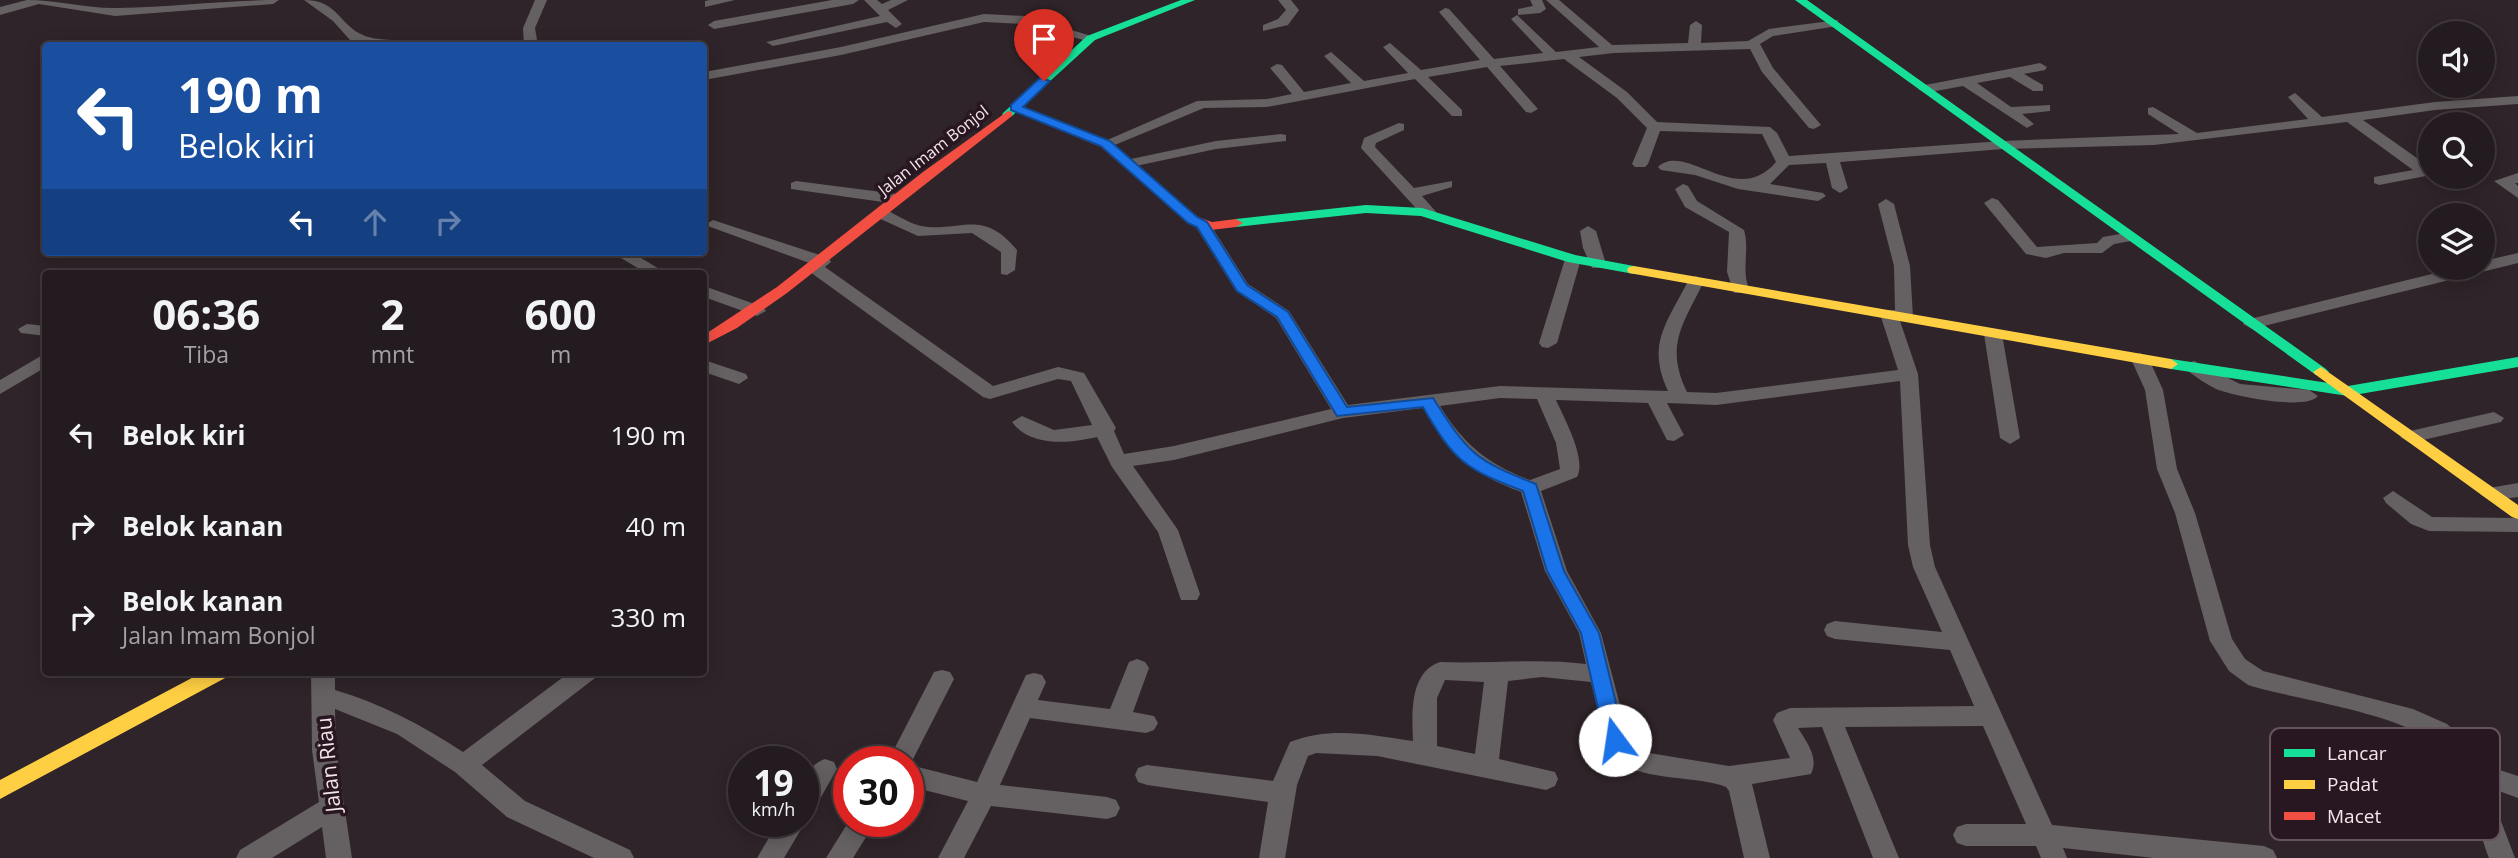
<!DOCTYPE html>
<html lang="id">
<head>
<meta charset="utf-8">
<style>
	body { margin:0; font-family:"Open Sans",sans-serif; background:#2b2428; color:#f1f3f6; height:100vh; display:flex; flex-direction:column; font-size:26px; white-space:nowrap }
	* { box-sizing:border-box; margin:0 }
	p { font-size:23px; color:#a3a1a4 }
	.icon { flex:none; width:38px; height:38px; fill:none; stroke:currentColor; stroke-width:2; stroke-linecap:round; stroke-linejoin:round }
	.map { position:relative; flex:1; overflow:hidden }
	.panel { position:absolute; left:42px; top:270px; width:665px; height:406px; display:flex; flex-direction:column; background:#231b1f; border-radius:7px; box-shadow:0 4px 18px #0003,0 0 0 2px #40393d }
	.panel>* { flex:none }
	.banner { position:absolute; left:42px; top:42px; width:665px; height:214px; border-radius:7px; box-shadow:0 4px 18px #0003,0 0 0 2px #40393d; background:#1a4fa0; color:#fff; overflow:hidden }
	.fabs { position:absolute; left:2418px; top:21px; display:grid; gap:14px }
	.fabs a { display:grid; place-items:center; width:77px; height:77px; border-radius:50%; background:#231b1f; box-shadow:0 4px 18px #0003,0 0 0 2px #40393d; font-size:35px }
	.speed { position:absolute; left:728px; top:746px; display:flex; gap:14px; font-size:35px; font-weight:700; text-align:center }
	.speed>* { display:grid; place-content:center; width:91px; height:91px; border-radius:50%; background:#231b1f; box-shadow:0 4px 18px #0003,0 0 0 2px #40393d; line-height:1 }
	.speed small { font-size:18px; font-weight:400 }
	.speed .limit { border:10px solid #d22; background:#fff; color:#111 }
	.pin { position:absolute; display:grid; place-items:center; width:60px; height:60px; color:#fff; margin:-72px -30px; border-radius:50% 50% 50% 0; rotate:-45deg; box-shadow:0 0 7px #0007 }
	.pin .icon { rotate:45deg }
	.me { position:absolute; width:77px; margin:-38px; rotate:346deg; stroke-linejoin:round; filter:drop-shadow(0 0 5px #0008) }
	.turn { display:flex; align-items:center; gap:24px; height:147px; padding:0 21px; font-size:32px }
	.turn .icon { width:91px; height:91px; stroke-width:2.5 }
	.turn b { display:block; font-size:49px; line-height:60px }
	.lanes { display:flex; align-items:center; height:66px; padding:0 21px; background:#0003; justify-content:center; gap:35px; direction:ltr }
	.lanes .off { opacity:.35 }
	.eta { display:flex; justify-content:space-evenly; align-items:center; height:119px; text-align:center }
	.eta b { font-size:42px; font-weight:700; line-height:49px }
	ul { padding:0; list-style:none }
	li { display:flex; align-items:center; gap:21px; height:91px; padding:0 21px }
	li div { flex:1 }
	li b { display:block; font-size:26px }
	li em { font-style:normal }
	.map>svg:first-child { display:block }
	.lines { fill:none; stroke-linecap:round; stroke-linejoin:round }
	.street { fill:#656062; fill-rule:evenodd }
	.fast { fill:#16e098; fill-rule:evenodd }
	.slow { fill:#ffcf43; fill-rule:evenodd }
	.jam { fill:#f24e42; fill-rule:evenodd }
	.route { fill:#1a73e8; stroke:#114b97; stroke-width:2 }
	.labels { text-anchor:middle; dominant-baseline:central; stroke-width:7; stroke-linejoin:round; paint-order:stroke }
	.far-street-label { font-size:16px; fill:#f3e5eb; stroke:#281620 }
	.near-street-label { font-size:21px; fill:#f3e5eb; stroke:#281620 }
	.key { fill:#281620; stroke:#65545d; stroke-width:2 }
	.key-label { font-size:19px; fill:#f3e5eb }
</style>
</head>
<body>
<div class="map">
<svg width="2518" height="858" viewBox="0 0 2518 858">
	<rect width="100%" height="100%" fill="#2f2429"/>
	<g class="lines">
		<!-- street -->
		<path class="street" d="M 27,0 C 57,0 89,9 118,8 C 172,7 225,0 279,0 L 273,4 L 115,16 L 39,4 L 0,15 L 0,7 Z
			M 304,0 C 338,0 339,25 363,35 C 377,42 398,37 410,46 L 369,46 L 350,40 L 333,21 Z
			M 535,0 L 547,0 L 535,28 L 538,46 L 524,46 L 523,28 Z
			M 710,0 L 735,0 L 705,7 L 705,1 Z
			M 832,0 L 859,0 L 853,4 L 714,29 L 708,25 L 714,21 Z
			M 864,0 L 877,0 L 882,4 L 891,0 L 908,0 L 888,10 L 902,24 L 896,28 L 887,22 L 773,46 L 766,42 L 880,16 Z
			M 1278,0 L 1291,0 L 1299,10 L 1288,25 L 1263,31 L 1263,25 L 1278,19 L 1286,10 Z
			M 1530,0 L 1542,0 L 1546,9 L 1540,13 L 1518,15 L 1518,9 L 1533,6 Z
			M 1546,0 L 1559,0 L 1612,45 L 1688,43 L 1690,25 L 1696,21 L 1702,25 L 1701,43 L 1748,41 L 1769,29 L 1838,20 L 1838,26 L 1773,36 L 1760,44 L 1773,68 L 1821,125 L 1814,129 L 1809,128 L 1762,72 L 1750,49 L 1614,53 L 1579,57 L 1627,92 L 1657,122 L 1770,127 L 1777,133 L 1789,156 L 2003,141 L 2179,134 L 2148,114 L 2148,108 L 2153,107 L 2197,133 L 2308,119 L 2288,97 L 2295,93 L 2322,117 L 2435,102 L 2518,96 L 2518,104 L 2435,110 L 2363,120 L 2431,168 L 2431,175 L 2379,185 L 2374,183 L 2374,177 L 2413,170 L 2347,122 L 2154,145 L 2003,149 L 1840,162 L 1848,188 L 1840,193 L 1832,188 L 1826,163 L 1789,165 L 1770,184 L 1823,193 L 1826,196 L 1818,201 L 1738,189 L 1695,175 L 1661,170 L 1658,167 C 1686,141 1736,209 1776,162 L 1762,134 L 1660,131 L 1648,164 L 1645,167 L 1635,167 L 1632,164 L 1647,128 L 1617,98 L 1564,59 L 1500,66 L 1538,109 L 1531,113 L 1526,112 L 1487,67 L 1428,77 L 1462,110 L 1462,116 L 1452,116 L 1415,79 L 1267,107 L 1204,108 L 1110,147 L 1105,148 L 1098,144 L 1197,101 L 1267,99 L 1292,94 L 1270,68 L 1277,64 L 1282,65 L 1304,92 L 1351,83 L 1324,56 L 1331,52 L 1364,81 L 1408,73 L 1383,47 L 1390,43 L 1421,70 L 1480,60 L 1439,12 L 1445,8 L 1449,9 L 1494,59 L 1543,53 L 1511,19 L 1517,15 L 1556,52 L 1599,47 Z
			M 984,14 L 1025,16 L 1098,38 L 1091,42 L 1024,24 L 984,22 L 841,55 L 704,80 L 704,72 L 841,47 Z
			M 2040,63 L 2047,67 L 2045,70 L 2024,74 L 2043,85 L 2043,91 L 2033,91 L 2010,77 L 1977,83 L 2011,107 L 2050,105 L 2050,111 L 2022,114 L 2034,124 L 2027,128 L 1963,86 L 1925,93 L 1918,89 L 1925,85 Z
			M 1399,123 L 1404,124 L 1404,130 L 1376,143 L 1375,147 L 1414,188 L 1452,181 L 1452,187 L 1422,196 L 1437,213 L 1435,216 L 1423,216 L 1361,148 L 1364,138 Z
			M 1281,134 L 1286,135 L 1286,141 L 1216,149 L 1131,167 L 1124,163 L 1131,159 L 1216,141 Z
			M 2518,173 L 2518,183 L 2515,183 L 2518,186 L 2518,198 L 2494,181 Z
			M 796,181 L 897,194 L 905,199 L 897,204 L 791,189 L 791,183 Z
			M 1683,184 L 1688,186 L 1697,201 L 1744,230 C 1750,250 1741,269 1749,289 L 1746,293 L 1734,293 L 1727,272 L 1729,232 L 1685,207 L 1675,189 Z
			M 1992,198 L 1998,200 L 2037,247 L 2097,243 L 2103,237 L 2131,232 L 2139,237 L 2137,240 L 2114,244 L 2102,253 L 2064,253 L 2046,258 L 2026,254 L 1984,203 Z
			M 1886,199 L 1894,204 L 1910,266 L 1913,317 L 1910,321 L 1900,321 L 1918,374 L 1930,545 L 1935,567 L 2052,825 L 2264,846 L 2273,850 L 2277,858 L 2154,858 L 2063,848 L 2067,858 L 2041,858 L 2036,846 L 1966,846 L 1957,843 L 1953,835 L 1957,827 L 1966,824 L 2026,824 L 1983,726 L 1845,727 L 1899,858 L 1873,858 L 1822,727 L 1798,728 C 1807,743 1819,757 1811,774 L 1752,784 L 1770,858 L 1744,858 L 1729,791 L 1726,787 C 1694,774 1624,783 1607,749 L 1591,682 L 1542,677 L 1508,681 L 1499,759 L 1555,772 L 1558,779 L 1555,786 L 1546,790 L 1377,756 L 1316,753 L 1308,756 L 1297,785 L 1285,858 L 1259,858 L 1268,802 L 1147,785 L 1138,782 L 1135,775 L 1138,768 L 1147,765 L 1273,781 L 1290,742 C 1331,726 1371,735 1413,741 C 1412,715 1409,672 1440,662 C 1489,664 1537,658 1586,664 L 1579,633 L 1545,571 L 1521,492 C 1471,473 1449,454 1423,408 L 1343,418 L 1174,460 L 1133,466 L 1178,530 L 1200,594 L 1197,600 L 1181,600 L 1158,532 L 1112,467 L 1097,437 C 1071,443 1031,448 1012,422 L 1022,416 L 1054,430 L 1092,425 L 1071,381 L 1058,379 L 990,399 L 983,397 L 810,272 L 808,268 L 812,264 L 705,225 L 713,220 L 719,222 L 829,258 L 831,262 L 825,267 L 993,386 L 1058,367 L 1084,373 L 1116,428 L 1114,431 L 1124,454 L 1174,446 L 1331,409 L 1276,318 L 1236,291 L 1194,224 L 1196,221 L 1208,221 L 1248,284 L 1289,311 L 1348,405 L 1500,386 L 1668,391 C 1646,344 1667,323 1688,281 L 1696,276 L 1704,281 C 1684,323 1664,345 1687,392 L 1716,393 L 1898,370 L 1880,314 L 1883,310 L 1895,310 L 1894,266 L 1878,204 ZM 1900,381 L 1908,545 L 1913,567 L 1942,632 L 1835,621 L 1827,624 L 1824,630 L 1827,636 L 1835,639 L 1950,650 L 1974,706 L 1790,708 L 1777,713 L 1773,720 L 1790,758 L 1729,766 L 1649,753 L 1630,743 L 1601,633 L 1567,571 L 1541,491 L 1577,477 C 1587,459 1564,418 1556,400 L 1648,403 L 1667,440 L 1674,441 L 1684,435 L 1667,403 L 1716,405 ZM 1500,398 L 1537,399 L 1556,443 L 1560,469 L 1530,480 C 1489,465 1463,444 1440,406 ZM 1445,680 L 1484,682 L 1475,754 L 1437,746 L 1437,698 Z
			M 880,208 C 894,212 907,223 921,226 C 959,233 982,207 1017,250 L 1015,270 L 1007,275 L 1001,274 L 1001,252 L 972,233 L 918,236 L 874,216 L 872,213 Z
			M 1588,226 L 1596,231 L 1606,264 L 1604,268 L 1592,268 L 1583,248 L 1580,231 Z
			M 611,252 L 631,252 L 666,273 L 646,273 Z
			M 2518,253 L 2518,263 L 2252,329 L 2243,324 L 2246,320 L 2456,268 L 2483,268 L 2483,261 Z
			M 1573,254 L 1581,259 L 1557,343 L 1548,348 L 1542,347 L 1539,343 L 1565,259 Z
			M 704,286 L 763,307 L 766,311 L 757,316 L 704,297 Z
			M 27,324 L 46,326 L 46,336 L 21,333 L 18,329 Z
			M 1993,329 L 2002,334 L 2020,438 L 2010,444 L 2000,438 L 1984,334 Z
			M 46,353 L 46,367 L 0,394 L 0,380 Z
			M 2140,353 L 2149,359 L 2163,390 L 2177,469 L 2195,513 L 2232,639 L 2245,659 L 2263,671 L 2413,709 L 2447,724 L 2460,736 L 2478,763 L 2518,776 L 2518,798 L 2488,787 L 2515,858 L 2489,858 C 2476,823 2467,780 2443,751 C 2413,714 2295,700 2248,685 L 2229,671 L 2210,641 L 2175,513 L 2157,469 L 2145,390 L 2131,359 Z
			M 704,360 L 746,374 L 748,378 L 739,384 L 704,372 Z
			M 2194,361 L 2240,384 L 2309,390 L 2318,396 C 2307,411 2233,396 2216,389 C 2206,384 2197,378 2188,371 L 2185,367 L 2188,363 Z
			M 2494,412 L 2504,418 L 2501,422 L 2410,443 L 2400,437 L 2410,431 Z
			M 2518,483 L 2518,497 L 2490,501 L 2480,494 L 2483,489 Z
			M 2393,491 L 2432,517 L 2518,518 L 2518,532 L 2429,531 L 2411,524 L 2386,503 L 2383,498 Z
			M 1137,659 L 1145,662 L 1149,668 L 1133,712 L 1154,716 L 1158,723 L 1154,730 L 1146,733 L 1030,718 L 1000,785 L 1107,797 L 1116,800 L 1120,808 L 1116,816 L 1107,819 L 991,806 L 964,858 L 938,858 L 968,801 L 908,786 L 908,761 L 888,761 L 934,672 L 942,670 L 950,672 L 954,679 L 910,765 L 977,782 L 1026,675 L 1034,673 L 1042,675 L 1046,682 L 1038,700 L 1110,709 L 1129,662 Z
			M 311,672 L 335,672 L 335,690 C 382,704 422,725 463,752 L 570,672 L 599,672 L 595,678 L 482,765 L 525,801 L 630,850 L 634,858 L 594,858 L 507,817 L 455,772 L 397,734 L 335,709 L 336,750 L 352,858 L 326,858 L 322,827 L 272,858 L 236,858 L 240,850 L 319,802 L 312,750 Z
			M 825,759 L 834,762 L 837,769 L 812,813 L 803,816 L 806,821 L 784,858 L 757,858 L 779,821 L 803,821 C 803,798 799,768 825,759 Z
			M 849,821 L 876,821 L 853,858 L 826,858 Z"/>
		<!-- fast -->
		<path class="fast" d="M 1181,0 L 1195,0 L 1095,40 L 1012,116 L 1004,116 L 1002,114 L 1087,36 Z
			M 1795,0 L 1807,0 L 2326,369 L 2329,372 L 2326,375 L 2316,375 Z
			M 1366,205 L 1422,208 L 1575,255 L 1634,266 L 1641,270 L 1634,274 L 1568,262 L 1421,216 L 1366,213 L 1236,227 L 1229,223 L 1236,219 Z
			M 2518,357 L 2518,367 L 2348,396 L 2171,369 L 2164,364 L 2171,359 L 2348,386 Z"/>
		<!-- slow -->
		<path class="slow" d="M 1634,266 L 2171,359 L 2178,364 L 2171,369 L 1629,273 L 1627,270 L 1629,267 Z
			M 2321,367 L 2518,505 L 2518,519 L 2512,517 L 2316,375 L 2313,372 Z
			M 203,672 L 229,672 L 227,677 L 0,799 L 0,780 Z"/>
		<!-- jam -->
		<path class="jam" d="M 1016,105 L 1109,141 L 1198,217 L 1212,222 L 1236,219 L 1243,223 L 1236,227 L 1211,230 L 1188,223 L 1101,147 L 1012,110 L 1012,106 Z
			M 1008,111 L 1012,112 L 1012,116 L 787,293 L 737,328 L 704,345 L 704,335 L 777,287 L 923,172 Z"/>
	</g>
	<!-- route -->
	<path class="route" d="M 1040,78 L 1050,81 L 1023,107 L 1110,141 L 1197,217 L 1207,222 L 1247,285 L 1288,312 L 1347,407 L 1433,398 C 1468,453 1474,460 1536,484 L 1564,571 L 1599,633 L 1625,740 L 1622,746 L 1608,746 L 1605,740 L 1581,633 L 1547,571 L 1523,491 C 1465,469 1454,461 1423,407 L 1337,416 L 1277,317 L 1237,291 L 1197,227 L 1188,223 L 1101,146 L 1011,110 L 1011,105 Z"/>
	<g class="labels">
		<!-- far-street labels -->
		<g class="far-street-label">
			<text transform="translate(933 150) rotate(-38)">Jalan Imam Bonjol</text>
		</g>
		<!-- near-street labels -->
		<g class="near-street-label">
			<text transform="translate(328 765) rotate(-96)">Jalan Riau</text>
		</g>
	</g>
	<!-- legend -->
	<rect x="2270" y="728" width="230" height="112" rx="10" class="key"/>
	<rect x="2284" y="749" width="31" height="8" fill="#16e098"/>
	<rect x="2284" y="780" width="31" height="9" fill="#ffcf43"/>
	<rect x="2284" y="812" width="31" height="8" fill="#f24e42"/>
	<g class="key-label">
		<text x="2327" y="760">Lancar</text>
		<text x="2327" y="791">Padat</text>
		<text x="2327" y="823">Macet</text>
	</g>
</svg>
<div class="fabs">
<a><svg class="icon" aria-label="sound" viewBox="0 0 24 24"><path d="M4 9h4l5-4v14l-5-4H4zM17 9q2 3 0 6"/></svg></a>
<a><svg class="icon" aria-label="search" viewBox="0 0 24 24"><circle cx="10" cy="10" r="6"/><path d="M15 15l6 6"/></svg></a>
<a><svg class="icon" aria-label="layers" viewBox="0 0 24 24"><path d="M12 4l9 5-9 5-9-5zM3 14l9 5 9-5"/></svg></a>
</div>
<div class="speed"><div>19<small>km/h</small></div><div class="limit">30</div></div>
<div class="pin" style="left:1044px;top:81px;background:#d93025"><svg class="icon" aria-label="arrive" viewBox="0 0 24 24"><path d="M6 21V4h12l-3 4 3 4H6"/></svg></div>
<svg class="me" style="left:1615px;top:740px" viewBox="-20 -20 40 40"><circle r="19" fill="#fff"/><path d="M0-13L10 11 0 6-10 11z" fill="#1a73e8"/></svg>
<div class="banner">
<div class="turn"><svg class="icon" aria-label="left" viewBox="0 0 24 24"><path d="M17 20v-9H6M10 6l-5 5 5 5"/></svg><div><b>190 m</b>Belok kiri</div></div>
<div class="lanes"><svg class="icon" aria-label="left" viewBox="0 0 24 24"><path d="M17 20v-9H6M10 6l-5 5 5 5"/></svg><svg class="icon off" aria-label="ahead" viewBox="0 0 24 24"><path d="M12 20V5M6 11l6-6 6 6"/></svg><svg class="icon off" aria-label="right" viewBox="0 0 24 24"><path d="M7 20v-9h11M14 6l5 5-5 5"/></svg></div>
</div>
<section class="panel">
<div class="eta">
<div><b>06:36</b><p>Tiba</p></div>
<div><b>2</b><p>mnt</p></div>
<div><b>600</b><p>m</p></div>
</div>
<ul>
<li><svg class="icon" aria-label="left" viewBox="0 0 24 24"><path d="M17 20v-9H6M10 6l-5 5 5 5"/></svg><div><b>Belok kiri</b></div><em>190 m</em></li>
<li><svg class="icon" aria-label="right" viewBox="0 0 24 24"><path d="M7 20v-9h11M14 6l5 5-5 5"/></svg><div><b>Belok kanan</b></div><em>40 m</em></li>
<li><svg class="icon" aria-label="right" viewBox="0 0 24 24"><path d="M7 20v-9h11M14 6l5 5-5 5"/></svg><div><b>Belok kanan</b><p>Jalan Imam Bonjol</p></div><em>330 m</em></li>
</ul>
</section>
</div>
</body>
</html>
